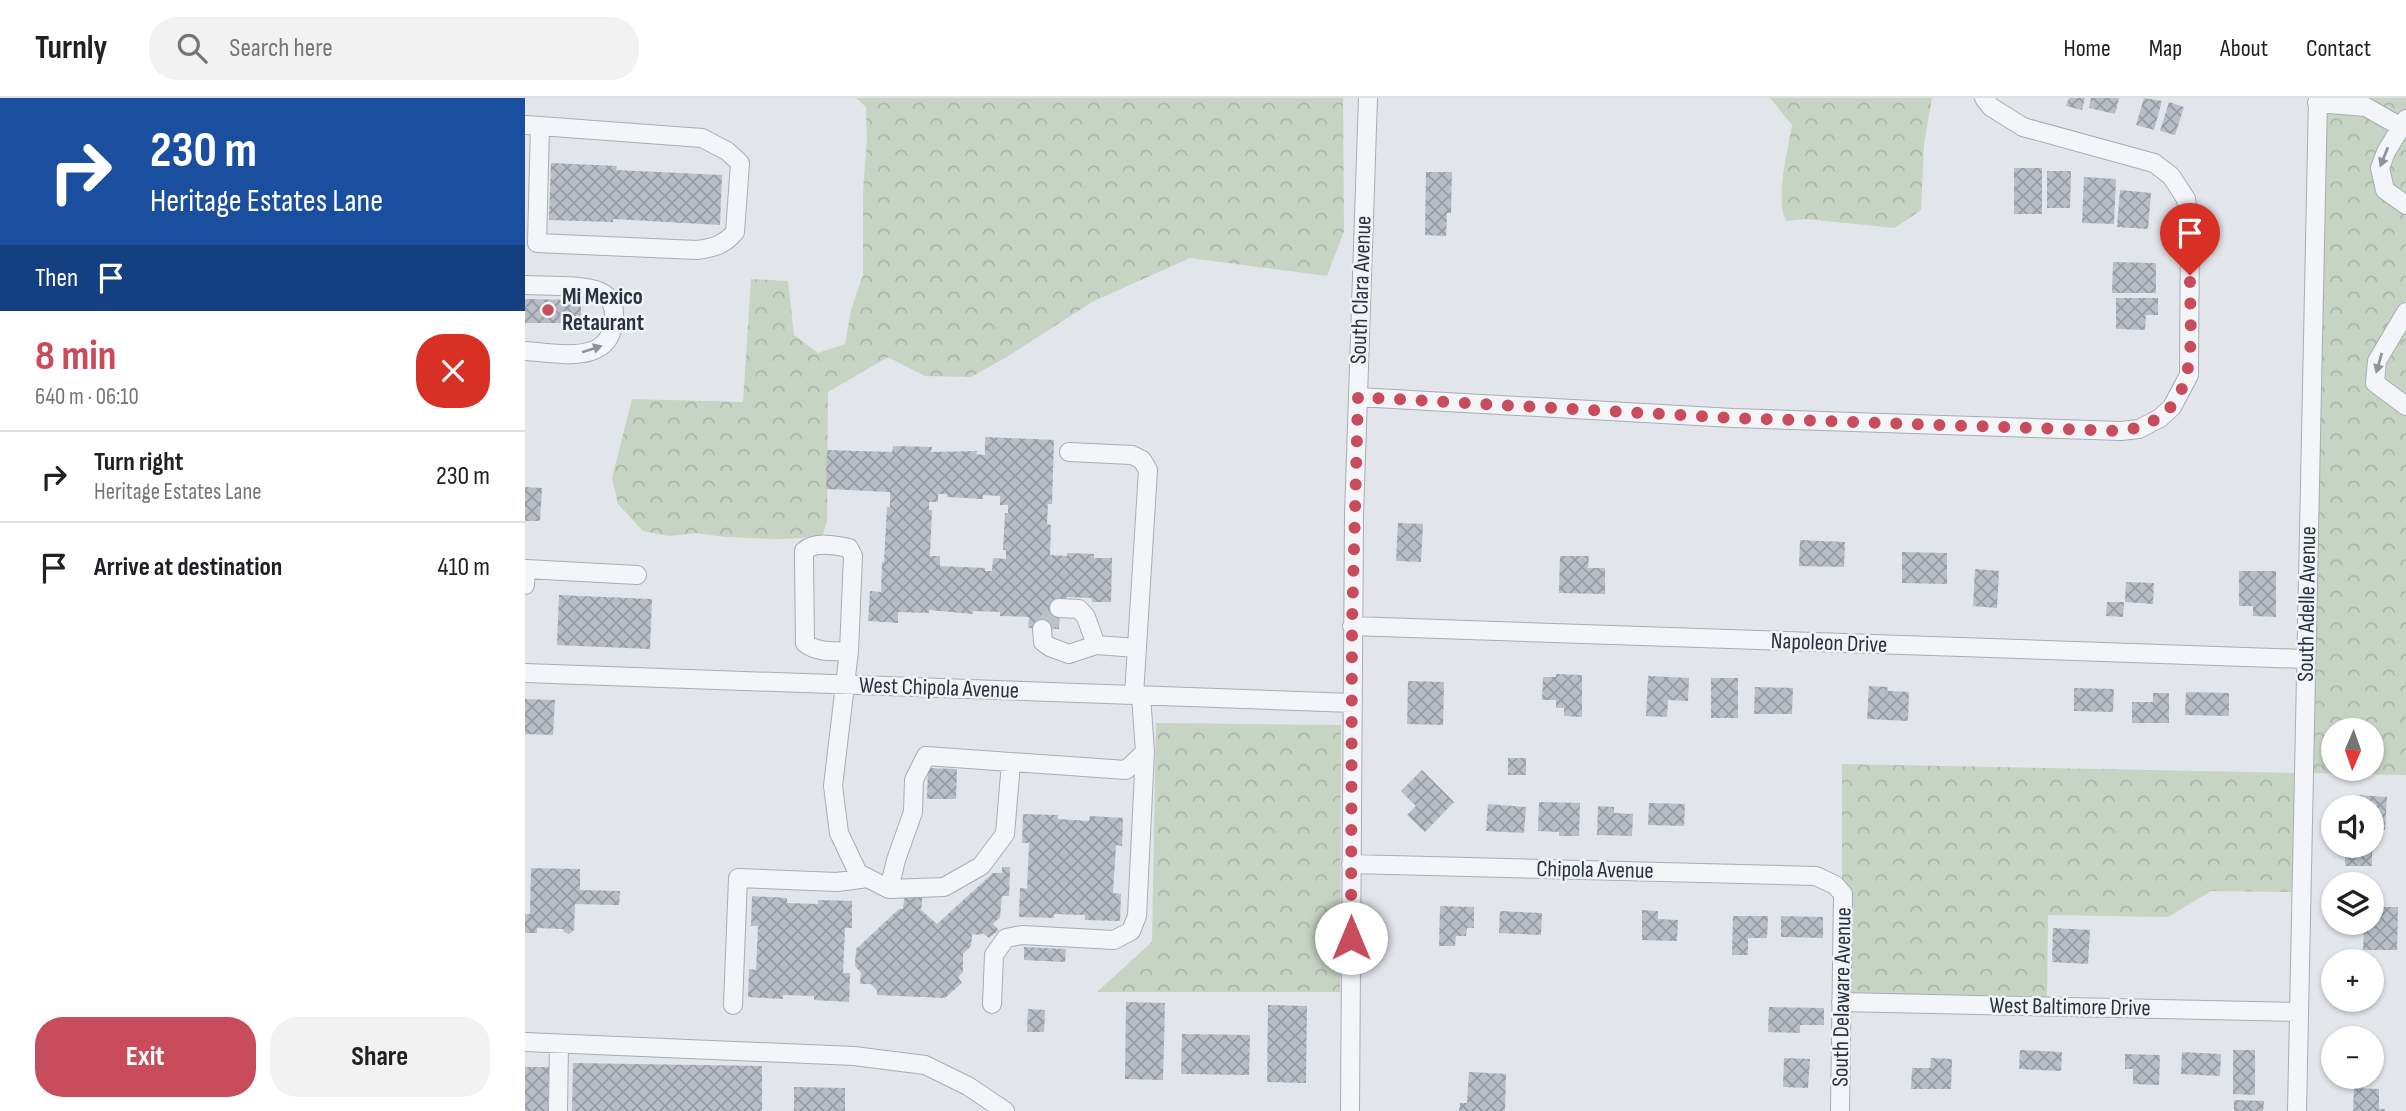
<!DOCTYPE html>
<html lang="en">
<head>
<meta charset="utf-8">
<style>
	body { margin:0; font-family:"Sofia Sans Condensed",sans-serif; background:#f2f2f2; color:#202124; height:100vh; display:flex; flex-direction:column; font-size:26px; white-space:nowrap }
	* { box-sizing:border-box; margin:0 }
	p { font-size:23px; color:#757577 }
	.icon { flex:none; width:38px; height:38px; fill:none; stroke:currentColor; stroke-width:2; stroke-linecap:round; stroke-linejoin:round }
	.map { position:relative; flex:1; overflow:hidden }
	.drawer { display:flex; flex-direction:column; background:#fff; width:525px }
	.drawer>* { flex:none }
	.hud { background:#1a4fa0; color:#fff; overflow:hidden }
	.needle { width:46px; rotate:182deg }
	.controls { position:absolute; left:1796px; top:620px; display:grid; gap:14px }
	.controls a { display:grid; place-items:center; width:63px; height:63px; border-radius:50%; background:#fff; box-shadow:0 2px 5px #0004; font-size:35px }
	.pin { position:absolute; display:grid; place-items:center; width:60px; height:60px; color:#fff; margin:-72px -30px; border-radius:50% 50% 50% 0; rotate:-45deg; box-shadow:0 0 7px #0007 }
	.pin .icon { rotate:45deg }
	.me { position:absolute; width:77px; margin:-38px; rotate:0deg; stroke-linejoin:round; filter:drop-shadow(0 0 5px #0008) }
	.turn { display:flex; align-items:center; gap:24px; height:147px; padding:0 35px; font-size:32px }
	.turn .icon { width:91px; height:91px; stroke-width:2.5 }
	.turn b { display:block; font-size:49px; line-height:60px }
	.then { display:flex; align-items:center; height:66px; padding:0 35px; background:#0003; gap:14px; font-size:26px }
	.round { display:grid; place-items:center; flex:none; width:74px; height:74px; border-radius:28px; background:#f2f2f2 }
	.summary { display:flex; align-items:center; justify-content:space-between; height:119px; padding:0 35px }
	h1 { font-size:42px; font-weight:700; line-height:52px; color:#c94c5c }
	.cta { display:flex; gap:14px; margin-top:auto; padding:14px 35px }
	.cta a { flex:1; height:80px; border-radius:28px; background:#c94c5c; color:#fff; font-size:28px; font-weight:700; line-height:80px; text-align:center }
	.cta a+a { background:#f2f2f2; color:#202124 }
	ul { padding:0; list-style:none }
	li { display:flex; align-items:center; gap:21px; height:91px; padding:0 35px; border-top:2px solid #e0e0e0 }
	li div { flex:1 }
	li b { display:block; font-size:26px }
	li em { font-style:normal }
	header { display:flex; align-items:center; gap:42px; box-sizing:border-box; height:98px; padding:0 35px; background:#fff; border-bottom:2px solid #e0e0e0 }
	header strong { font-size:33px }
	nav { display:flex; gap:38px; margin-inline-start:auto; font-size:24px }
	.search { width:490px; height:63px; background:#f2f2f2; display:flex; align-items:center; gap:18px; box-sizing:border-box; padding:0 24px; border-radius:28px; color:#757577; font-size:26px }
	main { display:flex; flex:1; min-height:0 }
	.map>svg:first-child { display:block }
	.forest { fill:url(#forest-crowns); fill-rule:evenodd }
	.building { fill:url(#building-cross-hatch); fill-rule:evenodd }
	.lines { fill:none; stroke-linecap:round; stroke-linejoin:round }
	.minor-tunnel { stroke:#bdc1c8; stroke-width:18; stroke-dasharray:18 9; stroke-linecap:butt }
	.minor-casing { stroke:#a7acb4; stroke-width:20 }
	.minor { stroke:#f4f5f8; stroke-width:18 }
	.oneway { fill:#8f949c }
	.route { stroke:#c94c5c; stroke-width:12; stroke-dasharray:0 21.6 }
	.poi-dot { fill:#c94c5c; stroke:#f1f3f7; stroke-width:2.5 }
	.labels { text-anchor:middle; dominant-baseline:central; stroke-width:5; stroke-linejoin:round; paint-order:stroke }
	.street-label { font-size:23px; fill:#2a3241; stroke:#f1f3f7 }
	.poi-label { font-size:23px; font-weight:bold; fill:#2a3241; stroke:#f1f3f7; text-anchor:start }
</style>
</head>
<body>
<header>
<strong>Turnly</strong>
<div class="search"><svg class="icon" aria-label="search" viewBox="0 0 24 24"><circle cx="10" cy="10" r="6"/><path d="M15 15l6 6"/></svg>Search here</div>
<nav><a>Home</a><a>Map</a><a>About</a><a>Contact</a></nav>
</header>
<main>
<section class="drawer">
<div class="hud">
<div class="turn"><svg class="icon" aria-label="right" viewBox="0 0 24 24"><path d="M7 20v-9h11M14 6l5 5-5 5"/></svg><div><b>230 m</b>Heritage Estates Lane</div></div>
<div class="then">Then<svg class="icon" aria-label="arrive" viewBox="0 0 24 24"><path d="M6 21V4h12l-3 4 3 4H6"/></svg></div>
</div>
<div class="summary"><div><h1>8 min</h1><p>640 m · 06:10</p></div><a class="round" style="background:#d93025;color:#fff"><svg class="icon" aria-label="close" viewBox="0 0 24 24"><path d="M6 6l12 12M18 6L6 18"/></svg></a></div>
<ul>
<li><svg class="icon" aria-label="right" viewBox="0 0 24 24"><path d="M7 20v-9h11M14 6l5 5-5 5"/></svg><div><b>Turn right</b><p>Heritage Estates Lane</p></div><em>230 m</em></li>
<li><svg class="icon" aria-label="arrive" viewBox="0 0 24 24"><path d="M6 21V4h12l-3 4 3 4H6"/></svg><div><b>Arrive at destination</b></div><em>410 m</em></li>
</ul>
<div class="cta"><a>Exit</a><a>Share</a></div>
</section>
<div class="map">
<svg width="1881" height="1013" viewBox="0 0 1881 1013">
	<defs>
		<pattern id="forest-crowns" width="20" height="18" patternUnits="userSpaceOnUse" patternTransform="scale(1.75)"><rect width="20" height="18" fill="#c7d3c3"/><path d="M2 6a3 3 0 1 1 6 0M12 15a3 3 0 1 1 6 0" fill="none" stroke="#abb6a9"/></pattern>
		<pattern id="building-cross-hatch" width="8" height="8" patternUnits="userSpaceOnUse" patternTransform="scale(1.75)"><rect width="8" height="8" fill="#b9bec6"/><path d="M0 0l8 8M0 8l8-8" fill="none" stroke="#979ba2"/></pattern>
	</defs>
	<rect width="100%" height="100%" fill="#e2e5ea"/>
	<!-- forest -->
	<path class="forest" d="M 331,0 L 818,0 L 819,133 L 802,178 L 665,160 L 567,204 L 480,260 L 446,279 L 400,278 L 363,259 L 303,294 L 302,423 L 297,439 L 253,441 L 200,439 L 171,435 L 144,438 L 118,433 L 93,406 L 87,380 L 107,301 L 218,304 L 226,181 L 263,183 L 269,237 L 293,255 L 320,246 L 326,212 L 338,177 L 338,93 L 342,42 L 341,9 Z
		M 1245,0 L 1407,0 L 1399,46 L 1396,112 L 1370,130 L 1281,121 L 1261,123 C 1250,101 1263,52 1267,27 Z
		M 1800,0 L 1881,0 L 1881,677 L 1786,675 ZM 1808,632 L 1846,632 L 1846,670 L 1808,670 Z
		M 631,625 L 816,627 L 815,894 L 572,894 L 627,844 Z
		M 1317,666 L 1770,675 L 1768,794 L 1686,793 L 1643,819 L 1523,817 L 1522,899 L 1324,895 L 1321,783 L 1317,781 Z"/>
	<!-- building -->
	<path class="building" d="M 1544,0 L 1560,0 L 1557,12 L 1541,8 Z
		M 1566,0 L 1594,0 L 1590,16 L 1564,10 Z
		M 1619,0 L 1637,3 L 1629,32 L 1611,27 Z
		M 1644,4 L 1659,9 L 1650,37 L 1635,33 Z
		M 26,65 L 92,68 L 91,72 L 197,77 L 195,127 L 88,121 L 88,124 L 24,122 Z
		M 1489,70 L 1517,70 L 1517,116 L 1489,116 Z
		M 1522,73 L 1546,73 L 1545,110 L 1522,110 Z
		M 901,74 L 927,74 L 926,115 L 922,115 L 921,138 L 900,137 Z
		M 1559,79 L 1591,81 L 1589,126 L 1557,125 Z
		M 1595,92 L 1626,95 L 1623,131 L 1592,129 Z
		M 1588,164 L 1631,165 L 1631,195 L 1587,195 Z
		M 1591,200 L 1633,200 L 1633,217 L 1621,217 L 1620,232 L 1591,231 Z
		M 0,201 L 56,202 L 56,225 L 0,225 Z
		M 460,339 L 529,342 L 527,406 L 523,406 L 522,426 L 526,427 L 525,457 L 542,458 L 542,455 L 569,456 L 569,460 L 587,460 L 586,504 L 567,504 L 567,500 L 541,499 L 541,502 L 535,502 L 534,531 L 503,530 L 504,519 L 475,518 L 475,514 L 448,513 L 448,516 L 404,512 L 404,515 L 373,514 L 373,525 L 343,523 L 345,493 L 356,494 L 357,464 L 359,464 L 362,409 L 365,409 L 365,394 L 301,391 L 302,352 L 367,354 L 368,348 L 407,349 L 406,354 L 452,353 L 451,356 L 460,357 ZM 413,396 L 422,396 L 422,399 L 458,401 L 458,397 L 475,398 L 475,407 L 483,407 L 483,415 L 480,415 L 478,452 L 481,452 L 481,461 L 468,460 L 467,473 L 460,473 L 460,470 L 415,468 L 415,458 L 405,458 L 407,412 L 404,412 L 404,404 L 413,404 Z
		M 0,389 L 17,390 L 15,423 L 0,423 Z
		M 873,425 L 898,426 L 896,464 L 871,463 Z
		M 1275,442 L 1320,444 L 1319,469 L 1274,468 Z
		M 1377,454 L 1422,455 L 1422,486 L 1377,485 Z
		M 1035,458 L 1064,458 L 1063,470 L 1080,470 L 1080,496 L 1034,495 Z
		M 1450,471 L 1474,473 L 1472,510 L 1448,508 Z
		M 1714,473 L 1751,473 L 1751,519 L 1728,518 L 1728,508 L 1714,508 Z
		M 1601,484 L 1629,485 L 1628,506 L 1600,504 Z
		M 34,497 L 127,501 L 125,551 L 32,547 Z
		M 1582,504 L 1599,504 L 1598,519 L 1581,518 Z
		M 1031,576 L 1057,577 L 1057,619 L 1039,618 L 1039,610 L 1031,610 L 1031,602 L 1017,602 L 1018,579 L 1031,579 Z
		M 1123,578 L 1164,580 L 1163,603 L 1143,602 L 1142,619 L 1121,618 Z
		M 1186,580 L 1213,580 L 1213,620 L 1186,620 Z
		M 883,583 L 919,584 L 918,627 L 882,626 Z
		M 1344,588 L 1363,589 L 1362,593 L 1384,594 L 1383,623 L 1342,621 Z
		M 1230,589 L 1268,590 L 1267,616 L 1229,616 Z
		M 1549,590 L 1589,591 L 1588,614 L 1549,613 Z
		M 1661,594 L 1704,595 L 1704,618 L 1660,617 Z
		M 1628,595 L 1644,595 L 1644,625 L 1607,625 L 1607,604 L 1628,604 Z
		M 0,601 L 30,602 L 28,637 L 0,636 Z
		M 983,660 L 1001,660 L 1001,677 L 983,677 Z
		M 403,670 L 432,671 L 431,701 L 402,701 Z
		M 897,672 L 929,704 L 900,734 L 882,717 L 891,708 L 876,693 Z
		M 1832,697 L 1862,699 L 1860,732 L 1846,731 L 1846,709 L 1832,709 Z
		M 1014,704 L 1055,705 L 1054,738 L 1034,738 L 1034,734 L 1013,733 Z
		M 1124,705 L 1160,706 L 1159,728 L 1123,727 Z
		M 963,706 L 1001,709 L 999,735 L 961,733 Z
		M 1073,708 L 1089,709 L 1089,715 L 1108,716 L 1107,738 L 1072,737 Z
		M 498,716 L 533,717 L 533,721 L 564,723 L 565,718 L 598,720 L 597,748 L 591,747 L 588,795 L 596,796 L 595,823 L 560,822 L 560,817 L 529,816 L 529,820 L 494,819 L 495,790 L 502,791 L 504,745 L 497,745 Z
		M 1820,747 L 1847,747 L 1847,768 L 1820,768 Z
		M 477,769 L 485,769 L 484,798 L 477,798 L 475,819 L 468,826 L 474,832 L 464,840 L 458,835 L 455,837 L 447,836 L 446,848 L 438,856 L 438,874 L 433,879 L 437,885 L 420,900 L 352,897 L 352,893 L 346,886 L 335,886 L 336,875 L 330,868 L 331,851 L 374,811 L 378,811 L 380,794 L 398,794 L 396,812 L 412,826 L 468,775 L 477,775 Z
		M 6,770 L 55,771 L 55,792 L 95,793 L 94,807 L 50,806 L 49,832 L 44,836 L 39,834 L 38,831 L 12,830 L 12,835 L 0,835 L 0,816 L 5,816 Z
		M 227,798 L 262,800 L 262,805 L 293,806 L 293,802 L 327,803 L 327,830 L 320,830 L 318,875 L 325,875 L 324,904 L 289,902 L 289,898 L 258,897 L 258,901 L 223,899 L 224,871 L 231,872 L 233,828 L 226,828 Z
		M 915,808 L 949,809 L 949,830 L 942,830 L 941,838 L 931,838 L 930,848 L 914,848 Z
		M 1846,809 L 1873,809 L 1872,852 L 1838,852 L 1839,832 L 1842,832 L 1843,824 L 1846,824 Z
		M 1117,812 L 1133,813 L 1133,821 L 1153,822 L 1152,843 L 1117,842 Z
		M 975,813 L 1017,815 L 1016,837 L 974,835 Z
		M 1208,818 L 1243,818 L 1242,840 L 1223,840 L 1223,857 L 1207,857 Z
		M 1256,818 L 1298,819 L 1298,840 L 1256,839 Z
		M 1528,830 L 1565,832 L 1563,866 L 1527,864 Z
		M 499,849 L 541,851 L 540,864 L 499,862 Z
		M 601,904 L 640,905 L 638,982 L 600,981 Z
		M 743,907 L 782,908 L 781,985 L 742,984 Z
		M 1244,909 L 1299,910 L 1299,927 L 1275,927 L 1275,935 L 1243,934 Z
		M 503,911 L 520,912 L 519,934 L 502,934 Z
		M 657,936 L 725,937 L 724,977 L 656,976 Z
		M 1495,952 L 1537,954 L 1536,973 L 1494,971 Z
		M 1708,952 L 1730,952 L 1730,997 L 1708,996 Z
		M 1657,954 L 1696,956 L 1695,978 L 1656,976 Z
		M 1600,956 L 1635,957 L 1634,987 L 1608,986 L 1608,971 L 1600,971 Z
		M 1259,960 L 1285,961 L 1283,990 L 1258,989 Z
		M 1406,960 L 1427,961 L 1426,991 L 1386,991 L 1387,970 L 1405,970 Z
		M 48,965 L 237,968 L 237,1013 L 47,1013 Z
		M 0,969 L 24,969 L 23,1013 L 0,1013 Z
		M 944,974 L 981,976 L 980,1013 L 934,1013 L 935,1005 L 942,1005 Z
		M 269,989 L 320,990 L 320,1013 L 269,1013 Z
		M 1829,990 L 1854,991 L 1854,1011 L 1860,1011 L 1860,1013 L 1828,1013 Z
		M 1709,1002 L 1739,1003 L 1738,1013 L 1709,1013 Z"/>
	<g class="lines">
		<!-- minor-tunnel -->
		<path class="minor-tunnel" d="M 517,531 L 534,510"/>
		<defs>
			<path id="minor" d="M 1792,5 L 1841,9 L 1876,29
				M 1881,21 L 1861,54 L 1855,70 L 1860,92 L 1881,107
				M 0,27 L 15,28 L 177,40 L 202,53 L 215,65 L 210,134 C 199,147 188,150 172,152 L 12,145 L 15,28
				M 0,187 C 21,188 57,186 76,194 C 84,198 89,207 89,216 C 89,269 36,255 0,253
				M 1881,214 L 1852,263 L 1850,285 L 1881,308
				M 833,299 L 1208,320 L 1596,333 L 1614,331 L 1635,320 L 1647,309 L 1664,277 L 1665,127 L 1661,101 L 1646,78 L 1629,65 L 1498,29 L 1466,9 L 1459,0
				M 544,354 L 607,357 L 617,362 L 623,372 L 609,597
				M 0,487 L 1,471 L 112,477
				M 827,528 L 1780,561
				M 517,531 L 518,544 L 525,549 L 544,556 L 571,547 L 561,519 L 554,511 L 534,510
				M 571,547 L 612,550
				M 324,553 C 309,553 292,555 280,545 L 279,462 L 279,453 C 290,443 311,447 324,450 L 328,458 L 324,553 L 308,688 L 314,735 L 333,775 L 364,791 L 371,762 L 388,714 L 389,682 L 401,658 L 601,672 L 620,654 L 616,597
				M 0,575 L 828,605
				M 826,766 L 1291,778 L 1310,787 L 1318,796 L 1315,1013
				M 364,791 L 419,789 L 456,768 L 480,736 L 486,665
				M 1316,904 L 1773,914
				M 467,906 L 469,857 L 481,840 L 497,837 L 589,842 L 606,833 L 612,818 L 620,654
				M 208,907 L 213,780 L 312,784 L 343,780
				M 0,944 L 329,958 L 400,967 L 443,988 L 480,1013
				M 33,1013 L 34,946
				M 825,1013 L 829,417 L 843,0
				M 1772,1013 L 1793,0"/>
		</defs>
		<!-- minor casing -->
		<use href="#minor" class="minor-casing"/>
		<!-- minor -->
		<use href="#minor" class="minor"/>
	</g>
	<!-- one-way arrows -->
	<defs><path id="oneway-solid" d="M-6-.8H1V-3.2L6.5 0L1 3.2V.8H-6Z" transform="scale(1.75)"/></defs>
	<g class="oneway">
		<use href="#oneway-solid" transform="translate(1859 59) rotate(112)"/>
		<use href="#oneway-solid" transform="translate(67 251) rotate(-18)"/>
		<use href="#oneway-solid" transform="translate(1854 265) rotate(106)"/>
	</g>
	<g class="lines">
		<!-- route -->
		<path class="route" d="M 826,840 L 827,528 L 833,299 L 1208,320 L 1596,333 C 1681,320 1664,242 1665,177"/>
	</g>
	<!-- markers -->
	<circle class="poi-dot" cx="23" cy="212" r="7"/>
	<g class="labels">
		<!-- street labels -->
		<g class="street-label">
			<text transform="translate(836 192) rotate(-88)">South Clara Avenue</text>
			<text transform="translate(1782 506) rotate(-89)">South Adelle Avenue</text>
			<text transform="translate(1304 545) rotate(2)">Napoleon Drive</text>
			<text transform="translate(414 590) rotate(2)">West Chipola Avenue</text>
			<text transform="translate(1070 772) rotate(1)">Chipola Avenue</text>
			<text transform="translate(1317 899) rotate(-89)">South Delaware Avenue</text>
			<text transform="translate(1545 909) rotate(1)">West Baltimore Drive</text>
		</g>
		<!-- poi labels -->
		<g class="poi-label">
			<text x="37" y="199">Mi Mexico<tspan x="37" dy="26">Retaurant</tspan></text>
		</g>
	</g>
</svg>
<div class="controls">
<a><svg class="needle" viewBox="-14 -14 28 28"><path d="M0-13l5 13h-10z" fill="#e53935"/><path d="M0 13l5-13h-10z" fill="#757577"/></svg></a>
<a><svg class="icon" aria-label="sound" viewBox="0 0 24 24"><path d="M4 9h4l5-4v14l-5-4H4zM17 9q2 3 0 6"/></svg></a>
<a><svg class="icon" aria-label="layers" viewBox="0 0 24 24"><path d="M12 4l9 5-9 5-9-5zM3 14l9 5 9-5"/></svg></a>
<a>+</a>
<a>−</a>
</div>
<div class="pin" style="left:1665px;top:177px;background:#d93025"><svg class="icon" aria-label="arrive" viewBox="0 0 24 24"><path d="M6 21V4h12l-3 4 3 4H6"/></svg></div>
<svg class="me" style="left:826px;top:840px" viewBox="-20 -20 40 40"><circle r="19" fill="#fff"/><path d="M0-13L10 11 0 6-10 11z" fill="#c94c5c"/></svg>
</div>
</main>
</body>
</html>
